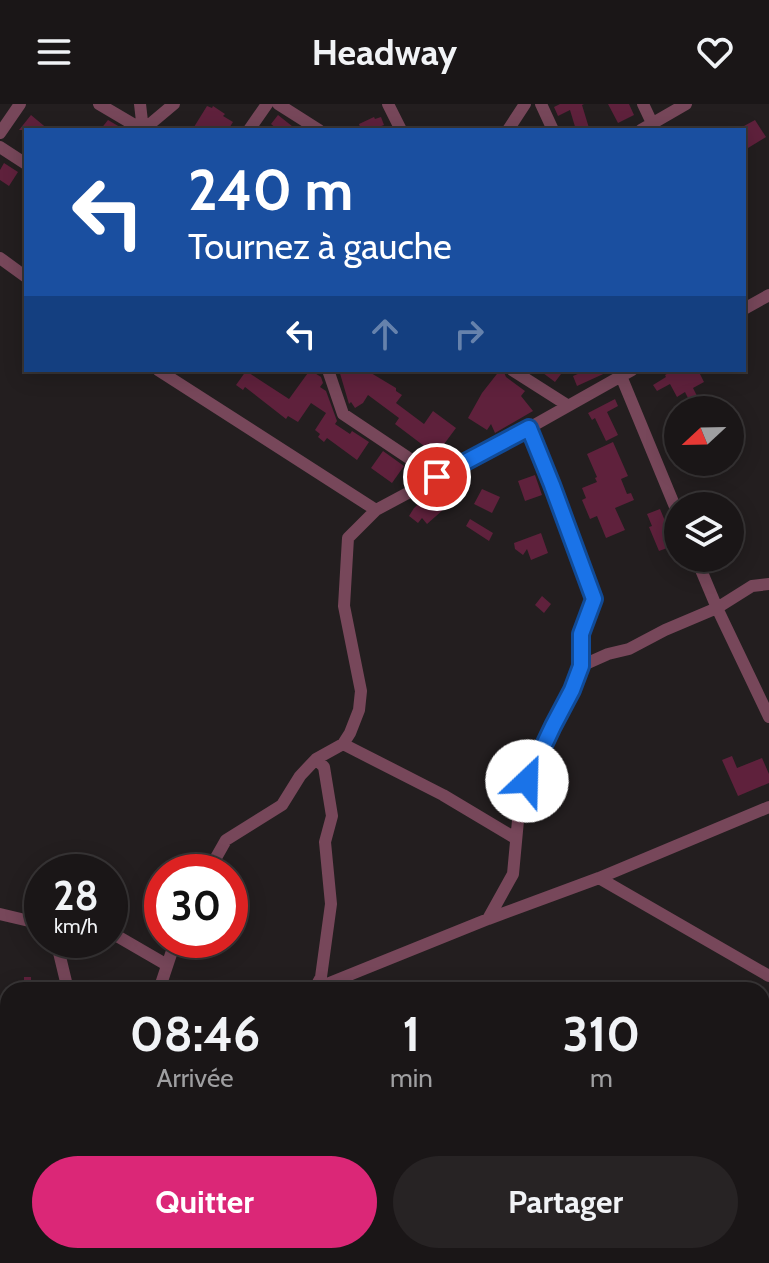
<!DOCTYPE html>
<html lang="fr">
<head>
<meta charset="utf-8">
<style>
	body { margin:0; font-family:Cabin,sans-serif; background:#272324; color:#f1f3f6; height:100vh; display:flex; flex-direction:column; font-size:30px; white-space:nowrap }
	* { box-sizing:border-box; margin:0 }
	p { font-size:26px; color:#9f9fa1 }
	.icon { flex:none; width:44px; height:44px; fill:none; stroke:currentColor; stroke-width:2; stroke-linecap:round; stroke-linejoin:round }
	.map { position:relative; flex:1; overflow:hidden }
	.sheet { position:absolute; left:0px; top:878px; width:770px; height:282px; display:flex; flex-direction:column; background:#1a1617; border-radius:24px 24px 0 0; box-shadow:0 4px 20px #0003,0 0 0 2px #383536 }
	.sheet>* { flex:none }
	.hud { position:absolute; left:24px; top:24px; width:722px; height:244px; border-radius:0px; box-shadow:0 4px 20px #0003,0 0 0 2px #383536; background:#1a4fa0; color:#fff; overflow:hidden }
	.needle { width:52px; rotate:248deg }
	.controls { position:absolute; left:664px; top:292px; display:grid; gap:16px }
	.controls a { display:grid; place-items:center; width:80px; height:80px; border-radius:50%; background:#1a1617; box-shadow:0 4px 20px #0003,0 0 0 2px #383536; font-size:40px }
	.speed { position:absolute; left:24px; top:750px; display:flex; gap:16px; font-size:40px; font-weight:700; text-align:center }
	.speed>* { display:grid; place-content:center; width:104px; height:104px; border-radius:50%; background:#1a1617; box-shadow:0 4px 20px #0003,0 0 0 2px #383536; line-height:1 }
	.speed small { font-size:20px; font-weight:400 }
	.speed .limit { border:12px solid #d22; background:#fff; color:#111 }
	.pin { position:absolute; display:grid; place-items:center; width:68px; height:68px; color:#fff; margin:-34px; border:4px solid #fff; border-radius:50%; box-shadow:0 2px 8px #0007 }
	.me { position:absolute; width:88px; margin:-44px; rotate:24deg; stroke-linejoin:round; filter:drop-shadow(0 0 6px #0008) }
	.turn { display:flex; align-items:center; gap:28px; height:168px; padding:0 32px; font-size:36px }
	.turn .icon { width:104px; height:104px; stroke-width:2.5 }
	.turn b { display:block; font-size:56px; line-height:68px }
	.lanes { display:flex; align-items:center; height:76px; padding:0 32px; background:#0003; justify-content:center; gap:40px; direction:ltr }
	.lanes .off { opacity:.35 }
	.eta { display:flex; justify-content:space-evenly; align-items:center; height:136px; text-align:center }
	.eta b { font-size:48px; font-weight:700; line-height:56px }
	.button { display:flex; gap:16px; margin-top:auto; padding:16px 32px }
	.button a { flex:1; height:92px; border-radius:48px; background:#db2777; color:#fff; font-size:32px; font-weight:700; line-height:92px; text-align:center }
	.button a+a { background:#272324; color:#f1f3f6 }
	header { display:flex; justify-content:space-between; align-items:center; height:104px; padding:0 32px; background:#1a1617; font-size:36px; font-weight:700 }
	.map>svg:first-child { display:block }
	.building { fill:#5f213c }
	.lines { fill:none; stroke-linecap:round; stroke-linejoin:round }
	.minor { stroke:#77475a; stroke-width:12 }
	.route-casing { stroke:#114b97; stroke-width:20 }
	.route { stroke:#1a73e8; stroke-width:14 }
</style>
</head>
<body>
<header><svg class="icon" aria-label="menu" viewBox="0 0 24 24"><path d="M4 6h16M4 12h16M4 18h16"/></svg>Headway<svg class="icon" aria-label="heart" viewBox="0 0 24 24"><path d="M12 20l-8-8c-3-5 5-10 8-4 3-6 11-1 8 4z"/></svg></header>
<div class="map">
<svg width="769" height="1159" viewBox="0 0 769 1159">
	<rect width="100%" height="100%" fill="#231e1f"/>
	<!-- building -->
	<path class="building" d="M 560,0 L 584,0 L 582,1 L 589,24 L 576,26 L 570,6 L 558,12 L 554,3 Z
		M 608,0 L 629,0 L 634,11 L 618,19 Z
		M 207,2 L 212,4 L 213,2 L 225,10 L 223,12 L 233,18 L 228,26 L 199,26 L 194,23 Z
		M 31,11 L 49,26 L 19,26 Z
		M 278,11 L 297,26 L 278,26 L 271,20 Z
		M 374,13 L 375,15 L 381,13 L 384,21 L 371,26 L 361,26 L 359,20 Z
		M 108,16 L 125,26 L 100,26 Z
		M 755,16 L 766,33 L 748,44 L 744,38 L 744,22 Z
		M 4,59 L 18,68 L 9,82 L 0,76 L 0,66 Z
		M 310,266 L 321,273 L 323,279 L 320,283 L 326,287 L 337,317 L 335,320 L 350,330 L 352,327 L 369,338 L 357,356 L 327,334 L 324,338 L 318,333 L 320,330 L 315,326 L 326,309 L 311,299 L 298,318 L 288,312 L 286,315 L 245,283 L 243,286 L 236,281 L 246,267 L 289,295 Z
		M 339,266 L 366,266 L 396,284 L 396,287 L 402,291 L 396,299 L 424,320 L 433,307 L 456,324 L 436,351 L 395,320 L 399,314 L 368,291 L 363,299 L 355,304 L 351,298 L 349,300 Z
		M 500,266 L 503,266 L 506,273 L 525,287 L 521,292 L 533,307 L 495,329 L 491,320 L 487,326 L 468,314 L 482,289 Z
		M 539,266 L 564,266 L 555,278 Z
		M 587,266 L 612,266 L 577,282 L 573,272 Z
		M 673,266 L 698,266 L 704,278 L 693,284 L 702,302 L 694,306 L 685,288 L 677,293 L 670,280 L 657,287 L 653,281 L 666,273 L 665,271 Z
		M 615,295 L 618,302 L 607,308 L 618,331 L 606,337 L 595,314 L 592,316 L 588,309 Z
		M 613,338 L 628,372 L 621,375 L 627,390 L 631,389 L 634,396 L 615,404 L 625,426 L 606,434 L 597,412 L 590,415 L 582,396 L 586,394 L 582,384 L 597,378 L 595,374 L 597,373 L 587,350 Z
		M 383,347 L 404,362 L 392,379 L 371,364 Z
		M 535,371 L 542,391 L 525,397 L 518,377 Z
		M 482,385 L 500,393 L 492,409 L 474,400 Z
		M 430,390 L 435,394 L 444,405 L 427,420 L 422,414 L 418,419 L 409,412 L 414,404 Z
		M 660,405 L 675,441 L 659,447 L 649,423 L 652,422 L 647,410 Z
		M 470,415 L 493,429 L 489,437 L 466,422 Z
		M 541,429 L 548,449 L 531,456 L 527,445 L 523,451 L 515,445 L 514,439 Z
		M 542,492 L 551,500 L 544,509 L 535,501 Z
		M 732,652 L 737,664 L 762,654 L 769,670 L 769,679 L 738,692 L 722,656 Z
		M 24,873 L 31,873 L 31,877 L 57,881 L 59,886 L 24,886 Z
		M 108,877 L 110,886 L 84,886 L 84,882 Z"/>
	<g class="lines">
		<!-- minor -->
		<path class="minor" d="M 99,0 L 143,26
			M 140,0 L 143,26
			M 278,0 L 319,26
			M 388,0 L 401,26
			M 541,0 L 553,26
			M 643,0 L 652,19
			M 143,26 L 174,0
			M 249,26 L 267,0
			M 508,26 L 525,0
			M 641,26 L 686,0
			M 0,29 L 20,0
			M 0,43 L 26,60
			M 0,154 L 26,173
			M 744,205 L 769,191
			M 158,266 L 376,406
			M 328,266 L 343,310 L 437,373
			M 512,266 L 567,301
			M 621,272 L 678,410
			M 696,454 L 717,504 L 769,613
			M 581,562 L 608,550 L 629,545 L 665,526 L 717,504 L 752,482 L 769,480
			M 343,640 L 350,629 L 359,606 L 361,587 L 344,502 L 348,434 L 376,406 L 529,324 L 632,266
			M 211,768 L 213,759 L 226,736 L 282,701 L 300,672 L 316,655 L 343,640 L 443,691 L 515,734
			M 599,774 L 769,872
			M 0,810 L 42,820
			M 488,815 L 513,770 L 520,695 L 534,659 L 572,586 L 581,562 L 581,530 L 594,495 L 552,381 L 529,324
			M 110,831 L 117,832 L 167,861
			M 56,836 L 68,886
			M 159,886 L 171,850 L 179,836
			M 312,886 L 488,815 L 599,774 L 769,703
			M 314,886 L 321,873 L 331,800 L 325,738 L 332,712 L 324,663 L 316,655
			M 0,981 L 8,1000
			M 85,1152 L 89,1159
			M 273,1152 L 283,1159
			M 465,1152 L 475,1159
			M 231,1159 L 233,1152
			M 526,1159 L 531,1152"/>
	</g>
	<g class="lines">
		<defs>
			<path id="route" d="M 437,373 L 529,324 L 552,381 L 594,495 L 581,530 L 581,562 L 572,586 L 553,622 L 527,677"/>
		</defs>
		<!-- route casing -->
		<use href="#route" class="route-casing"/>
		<!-- route -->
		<use href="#route" class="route"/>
	</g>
</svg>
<div class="controls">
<a><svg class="needle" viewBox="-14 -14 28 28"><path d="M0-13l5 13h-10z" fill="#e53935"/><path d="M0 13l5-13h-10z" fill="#9f9fa1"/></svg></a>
<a><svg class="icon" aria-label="layers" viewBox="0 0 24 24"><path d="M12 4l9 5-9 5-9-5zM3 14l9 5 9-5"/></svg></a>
</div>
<div class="speed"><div>28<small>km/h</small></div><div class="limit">30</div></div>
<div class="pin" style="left:437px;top:373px;background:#d93025"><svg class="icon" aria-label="arrive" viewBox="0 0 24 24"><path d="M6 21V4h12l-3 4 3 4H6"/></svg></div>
<svg class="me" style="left:527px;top:677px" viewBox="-20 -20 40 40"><circle r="19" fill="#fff"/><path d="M0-13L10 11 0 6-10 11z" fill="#1a73e8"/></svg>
<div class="hud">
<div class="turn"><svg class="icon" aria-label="left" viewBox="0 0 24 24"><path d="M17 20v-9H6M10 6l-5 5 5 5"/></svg><div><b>240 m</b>Tournez à gauche</div></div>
<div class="lanes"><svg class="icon" aria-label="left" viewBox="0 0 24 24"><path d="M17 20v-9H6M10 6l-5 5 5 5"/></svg><svg class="icon off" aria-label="ahead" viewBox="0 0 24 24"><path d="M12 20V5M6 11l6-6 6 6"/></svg><svg class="icon off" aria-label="right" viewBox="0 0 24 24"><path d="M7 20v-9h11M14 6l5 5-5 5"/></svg></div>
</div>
<section class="sheet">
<div class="eta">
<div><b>08:46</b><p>Arrivée</p></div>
<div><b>1</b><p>min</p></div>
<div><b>310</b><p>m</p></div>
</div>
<div class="button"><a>Quitter</a><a>Partager</a></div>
</section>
</div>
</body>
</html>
